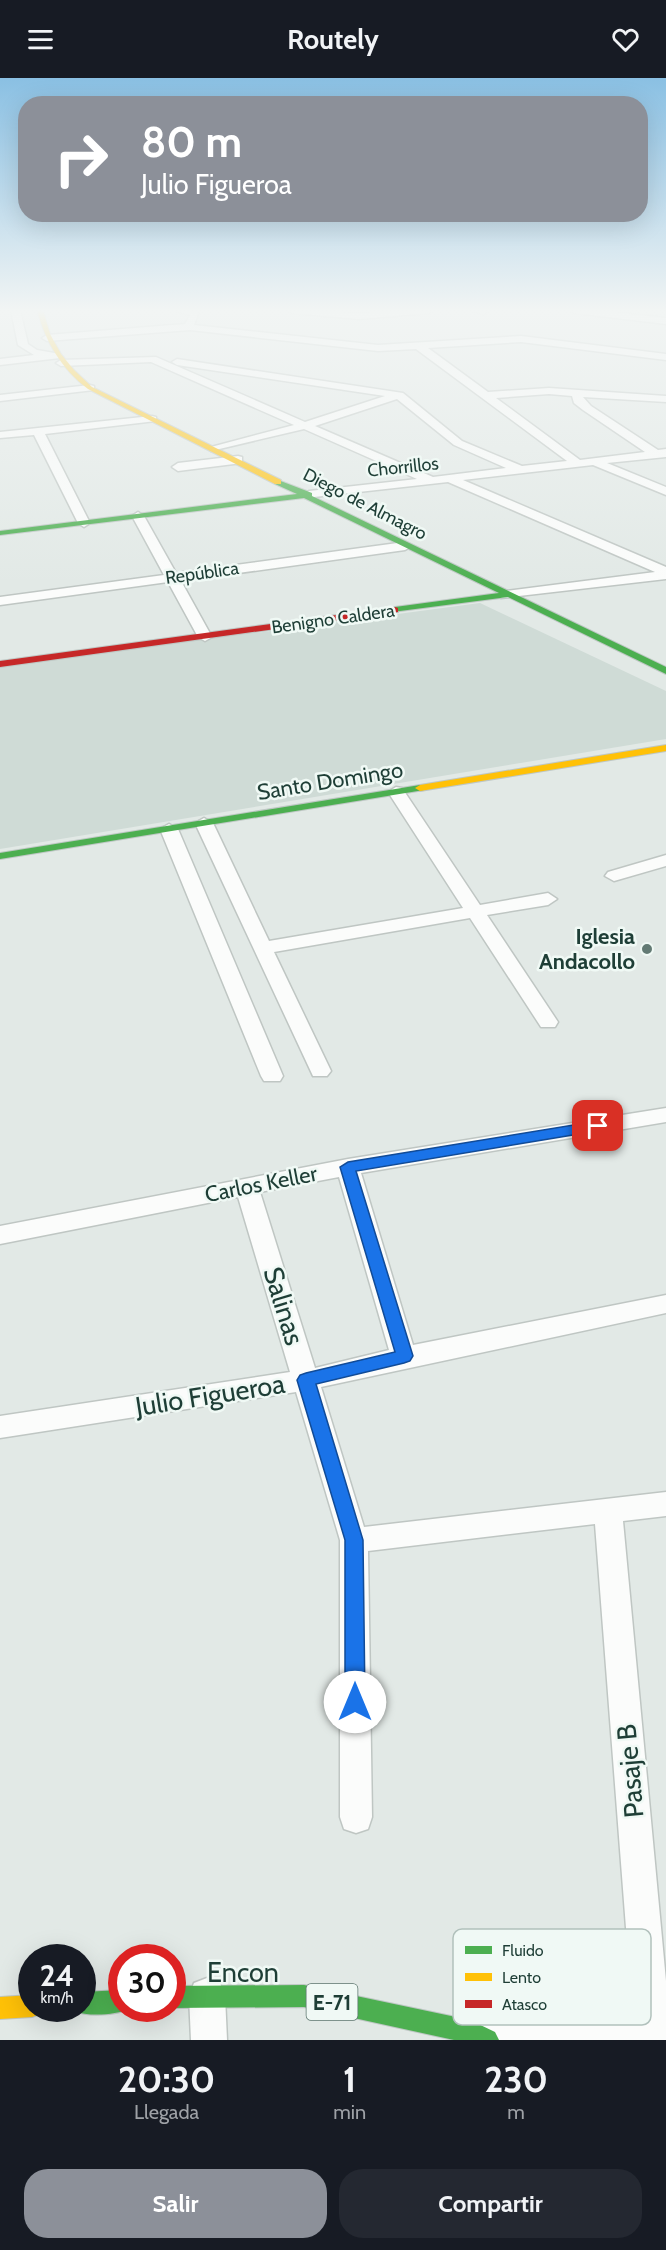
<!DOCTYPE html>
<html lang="es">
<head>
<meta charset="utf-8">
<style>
	body { margin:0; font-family:Cabin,sans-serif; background:#242831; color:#f1f3f6; height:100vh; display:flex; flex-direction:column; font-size:22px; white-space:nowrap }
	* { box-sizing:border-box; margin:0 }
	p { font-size:20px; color:#9ea1a6 }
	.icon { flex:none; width:33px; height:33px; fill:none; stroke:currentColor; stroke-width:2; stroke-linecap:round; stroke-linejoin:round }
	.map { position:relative; height:1962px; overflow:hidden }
	.panel { display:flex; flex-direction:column; background:#171b24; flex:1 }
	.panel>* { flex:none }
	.banner { position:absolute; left:18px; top:18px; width:630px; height:126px; border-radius:24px; box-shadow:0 6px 24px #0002; background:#8c9099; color:#fff; overflow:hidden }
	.speed { position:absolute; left:18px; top:1866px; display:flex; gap:12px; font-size:30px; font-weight:700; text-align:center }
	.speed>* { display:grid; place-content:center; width:78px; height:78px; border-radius:50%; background:#171b24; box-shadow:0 6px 24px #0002; line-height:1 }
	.speed small { font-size:15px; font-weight:400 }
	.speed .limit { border:9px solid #d22; background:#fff; color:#111 }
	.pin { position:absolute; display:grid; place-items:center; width:51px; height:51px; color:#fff; margin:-26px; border-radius:12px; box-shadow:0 3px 9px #0006 }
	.me { position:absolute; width:66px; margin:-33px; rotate:0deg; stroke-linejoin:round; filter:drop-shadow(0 0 4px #0008) }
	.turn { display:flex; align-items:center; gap:21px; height:126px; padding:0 24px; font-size:27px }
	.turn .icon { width:78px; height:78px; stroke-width:2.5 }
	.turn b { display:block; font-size:42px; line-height:51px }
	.eta { display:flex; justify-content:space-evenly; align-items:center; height:102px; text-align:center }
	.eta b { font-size:36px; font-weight:700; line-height:42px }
	.button { display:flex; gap:12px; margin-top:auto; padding:12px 24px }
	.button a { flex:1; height:69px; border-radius:24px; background:#8c9099; color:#fff; font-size:24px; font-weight:700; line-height:69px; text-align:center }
	.button a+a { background:#242831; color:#f1f3f6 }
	header { display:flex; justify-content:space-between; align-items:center; height:78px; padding:0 24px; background:#171b24; font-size:27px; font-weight:700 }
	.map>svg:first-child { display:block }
	.built { fill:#cfdbd6 }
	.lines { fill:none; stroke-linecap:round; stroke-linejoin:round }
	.street-casing { stroke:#bfc6c3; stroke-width:3 }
	.fast-casing { stroke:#bec7c4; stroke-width:2 }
	.slow-casing { stroke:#bec7c4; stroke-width:2 }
	.jam-casing { stroke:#bec7c4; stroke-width:2 }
	.street { fill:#fbfcfb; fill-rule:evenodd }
	.fast { fill:#4caf50; fill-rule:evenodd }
	.slow { fill:#ffc107; fill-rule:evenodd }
	.jam { fill:#c62828; fill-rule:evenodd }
	.route { fill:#1a73e8; stroke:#114b97; stroke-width:1.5 }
	.poi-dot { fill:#637a74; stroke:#f0f9f5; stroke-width:2 }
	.labels { text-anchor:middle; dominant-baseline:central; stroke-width:5; stroke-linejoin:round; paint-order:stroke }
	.far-street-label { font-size:18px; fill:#1e3e36; stroke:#f0f9f5 }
	.shield { fill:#f0f9f5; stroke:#5d766f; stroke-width:1.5 }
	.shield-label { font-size:21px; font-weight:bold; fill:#1e3e36 }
	.street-label { font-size:22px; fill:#1e3e36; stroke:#f0f9f5 }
	.poi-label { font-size:22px; font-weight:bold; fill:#1e3e36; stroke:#f0f9f5; text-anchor:end }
	.near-street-label { font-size:27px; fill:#1e3e36; stroke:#f0f9f5 }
	.key { fill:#f0f9f5; stroke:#b1c1bc; stroke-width:1.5 }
	.key-label { font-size:16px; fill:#1e3e36 }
</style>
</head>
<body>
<header><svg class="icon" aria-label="menu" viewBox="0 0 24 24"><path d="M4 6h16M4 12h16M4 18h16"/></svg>Routely<svg class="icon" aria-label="heart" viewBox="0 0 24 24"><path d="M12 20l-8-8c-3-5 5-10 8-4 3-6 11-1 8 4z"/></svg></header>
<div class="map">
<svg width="666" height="1962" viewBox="0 0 666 1962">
	<rect width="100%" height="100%" fill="#e2e9e6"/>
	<!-- built -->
	<path class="built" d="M 480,525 L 666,613 L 666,661 L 0,771 L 0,589 Z"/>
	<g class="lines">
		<defs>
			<path id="street" d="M 11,232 L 20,232 L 28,266 L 37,272 L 60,276 L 60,280 L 0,287 L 0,281 L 34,277 L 18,267 Z
				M 173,232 L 199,233 L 194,247 L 378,267 L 521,258 L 666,276 L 666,282 L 521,264 L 428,270 L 488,314 L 549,310 L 666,318 L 666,324 L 583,319 L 591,328 L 658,372 L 666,371 L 666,379 L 607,385 L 666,409 L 666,417 L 593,387 L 463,402 L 666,489 L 666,501 L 501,520 L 501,514 L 506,513 L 655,494 L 448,404 L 305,420 L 303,417 L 309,413 L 417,401 L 304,351 L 211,373 L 211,369 L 294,347 L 151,284 L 61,288 L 56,285 L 61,282 L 156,279 L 305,344 L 385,318 L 177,287 L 172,284 L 177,281 L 403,315 L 462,363 L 522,388 L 567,383 L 416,271 L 378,273 L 190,252 L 47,263 L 42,260 L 47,257 L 185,246 L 190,237 ZM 549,316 L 572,318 L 574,325 L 583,332 L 645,374 L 580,382 L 496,320 ZM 397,321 L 454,367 L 506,390 L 433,399 L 315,348 Z
				M 287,232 L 359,235 L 434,232 L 429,235 L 359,241 L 292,235 Z
				M 471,232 L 487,232 L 488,233 L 483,236 Z
				M 569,232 L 594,232 L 666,240 L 666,246 L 574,235 Z
				M 90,307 L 94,308 L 94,312 L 0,323 L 0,317 Z
				M 152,338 L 156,339 L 156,343 L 45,356 L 90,445 L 84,449 L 78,445 L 34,357 L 0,360 L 0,354 Z
				M 238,378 L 242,379 L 242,385 L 178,393 L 172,389 L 178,385 Z
				M 138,434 L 144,438 L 176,495 L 405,464 L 412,468 L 405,472 L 181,503 L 212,559 L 205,563 L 198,559 L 168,504 L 0,527 L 0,519 L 164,497 L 132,438 Z
				M 396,709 L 402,710 L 480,827 L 548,815 L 557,821 L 548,827 L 487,837 L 558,944 L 555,949 L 541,949 L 470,840 L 274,874 L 331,993 L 327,998 L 313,998 L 195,745 L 204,740 L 213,745 L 269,863 L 463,830 L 388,714 Z
				M 169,746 L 178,751 L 283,998 L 280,1003 L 264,1003 L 261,998 L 160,751 Z
				M 666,777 L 666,788 L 614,803 L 605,798 L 608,794 Z
				M 666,1030 L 666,1044 L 361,1095 L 413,1267 L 666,1217 L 666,1235 L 321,1309 L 364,1449 L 666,1414 L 666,1438 L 623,1443 L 666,1903 L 666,1962 L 468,1962 L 465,1954 L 470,1941 L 483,1936 L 642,1934 L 630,1902 L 595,1446 L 368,1473 L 372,1739 L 368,1751 L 356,1755 L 344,1751 L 340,1739 L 340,1462 L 296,1314 L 0,1360 L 0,1338 L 290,1294 L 238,1119 L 0,1166 L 0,1148 L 348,1081 ZM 339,1099 L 389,1272 L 315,1290 L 260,1114 Z
				M 207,1900 L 220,1905 L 225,1918 L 227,1962 L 191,1962 L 189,1918 L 194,1905 Z"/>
			<path id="fast" d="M 278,402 L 312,415 L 312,418 L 666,589 L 666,596 L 508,519 L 392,534 L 392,530 L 395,529 L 499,515 L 304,420 L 0,457 L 0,453 L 297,416 L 275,406 L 274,404 Z
				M 420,707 L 425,710 L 424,712 L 0,781 L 0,775 Z
				M 304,1907 L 470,1942 L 495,1954 L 499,1962 L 454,1962 L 304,1929 L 172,1930 L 172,1908 Z
				M 122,1912 L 122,1930 L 130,1931 C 115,1937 89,1939 74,1933 L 73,1930 L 82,1930 L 82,1914 Z"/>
			<path id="slow" d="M 37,232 L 43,232 L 50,256 L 61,276 L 74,292 L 92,309 L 281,402 L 281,406 L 275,406 L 88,311 C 61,290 46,265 37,232 Z
				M 666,667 L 666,673 L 420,713 L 415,710 L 420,707 Z
				M 32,1917 L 32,1930 L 42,1930 L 40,1936 L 32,1939 L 0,1941 L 0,1919 Z"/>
			<path id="jam" d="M 395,529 L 398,530 L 398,534 L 0,589 L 0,583 Z"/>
		</defs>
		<!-- street casing -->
		<use href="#street" class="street-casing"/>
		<!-- fast casing -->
		<use href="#fast" class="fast-casing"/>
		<!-- slow casing -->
		<use href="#slow" class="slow-casing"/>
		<!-- jam casing -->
		<use href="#jam" class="jam-casing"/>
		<!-- street -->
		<use href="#street" class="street"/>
		<!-- fast -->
		<use href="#fast" class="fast"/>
		<!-- slow -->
		<use href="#slow" class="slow"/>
		<!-- jam -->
		<use href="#jam" class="jam"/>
	</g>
	<!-- sky -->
	<linearGradient id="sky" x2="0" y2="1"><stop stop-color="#8ac0e3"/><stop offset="0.46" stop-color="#f2f5f4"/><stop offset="1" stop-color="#f2f5f4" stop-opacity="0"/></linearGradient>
	<rect width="666" height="506" fill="url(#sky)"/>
	<!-- route -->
	<path class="route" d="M 598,1043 L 605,1048 L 603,1052 L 356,1093 L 413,1278 L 410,1283 L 404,1285 L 316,1306 L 363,1462 L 365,1624 L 362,1630 L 355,1633 L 348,1630 L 345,1624 L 345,1462 L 297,1302 L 300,1297 L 306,1295 L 395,1274 L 340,1089 L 348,1084 Z"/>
	<!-- markers -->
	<circle class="poi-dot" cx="647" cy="871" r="6"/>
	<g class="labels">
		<!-- far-street labels -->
		<g class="far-street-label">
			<text transform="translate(403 389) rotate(-6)">Chorrillos</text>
			<text transform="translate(365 426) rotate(27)">Diego de Almagro</text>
			<text transform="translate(202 495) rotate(-8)">República</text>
			<text transform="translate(333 541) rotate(-8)">Benigno Caldera</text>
		</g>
		<!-- shield labels -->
		<rect class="shield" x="306.5" y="1906" width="51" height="36" rx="4.5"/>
		<g class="shield-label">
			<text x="332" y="1924">E-71</text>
		</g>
		<!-- street labels -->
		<g class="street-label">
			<text transform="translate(330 703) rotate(-9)">Santo Domingo</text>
			<text transform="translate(261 1106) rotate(-11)">Carlos Keller</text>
		</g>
		<!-- poi labels -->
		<g class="poi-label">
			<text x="635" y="858">Iglesia<tspan x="635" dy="25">Andacollo</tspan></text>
		</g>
		<!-- near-street labels -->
		<g class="near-street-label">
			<text transform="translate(284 1228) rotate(73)">Salinas</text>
			<text transform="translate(210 1317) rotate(-9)">Julio Figueroa</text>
			<text transform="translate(630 1693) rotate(-95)">Pasaje B</text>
			<text x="243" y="1894">Encon</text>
		</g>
	</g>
	<!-- legend -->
	<rect x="453" y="1851" width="198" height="96" rx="9" class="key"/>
	<rect x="465" y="1868" width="27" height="8" fill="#4caf50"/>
	<rect x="465" y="1895" width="27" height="8" fill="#ffc107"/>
	<rect x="465" y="1922" width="27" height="8" fill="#c62828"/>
	<g class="key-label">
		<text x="502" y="1878">Fluido</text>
		<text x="502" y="1905">Lento</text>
		<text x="502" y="1932">Atasco</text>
	</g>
</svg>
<div class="speed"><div>24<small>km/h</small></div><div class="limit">30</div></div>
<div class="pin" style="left:598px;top:1048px;background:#d93025"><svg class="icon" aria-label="arrive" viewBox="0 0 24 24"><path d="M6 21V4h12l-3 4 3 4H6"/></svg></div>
<svg class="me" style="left:355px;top:1624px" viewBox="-20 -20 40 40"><circle r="19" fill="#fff"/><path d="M0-13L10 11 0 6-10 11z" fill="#1a73e8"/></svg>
<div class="banner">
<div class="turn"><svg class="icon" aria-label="right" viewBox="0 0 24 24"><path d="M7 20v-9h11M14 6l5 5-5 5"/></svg><div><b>80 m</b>Julio Figueroa</div></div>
</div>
</div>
<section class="panel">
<div class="eta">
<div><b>20:30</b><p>Llegada</p></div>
<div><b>1</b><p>min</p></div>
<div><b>230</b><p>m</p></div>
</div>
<div class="button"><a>Salir</a><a>Compartir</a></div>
</section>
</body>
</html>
